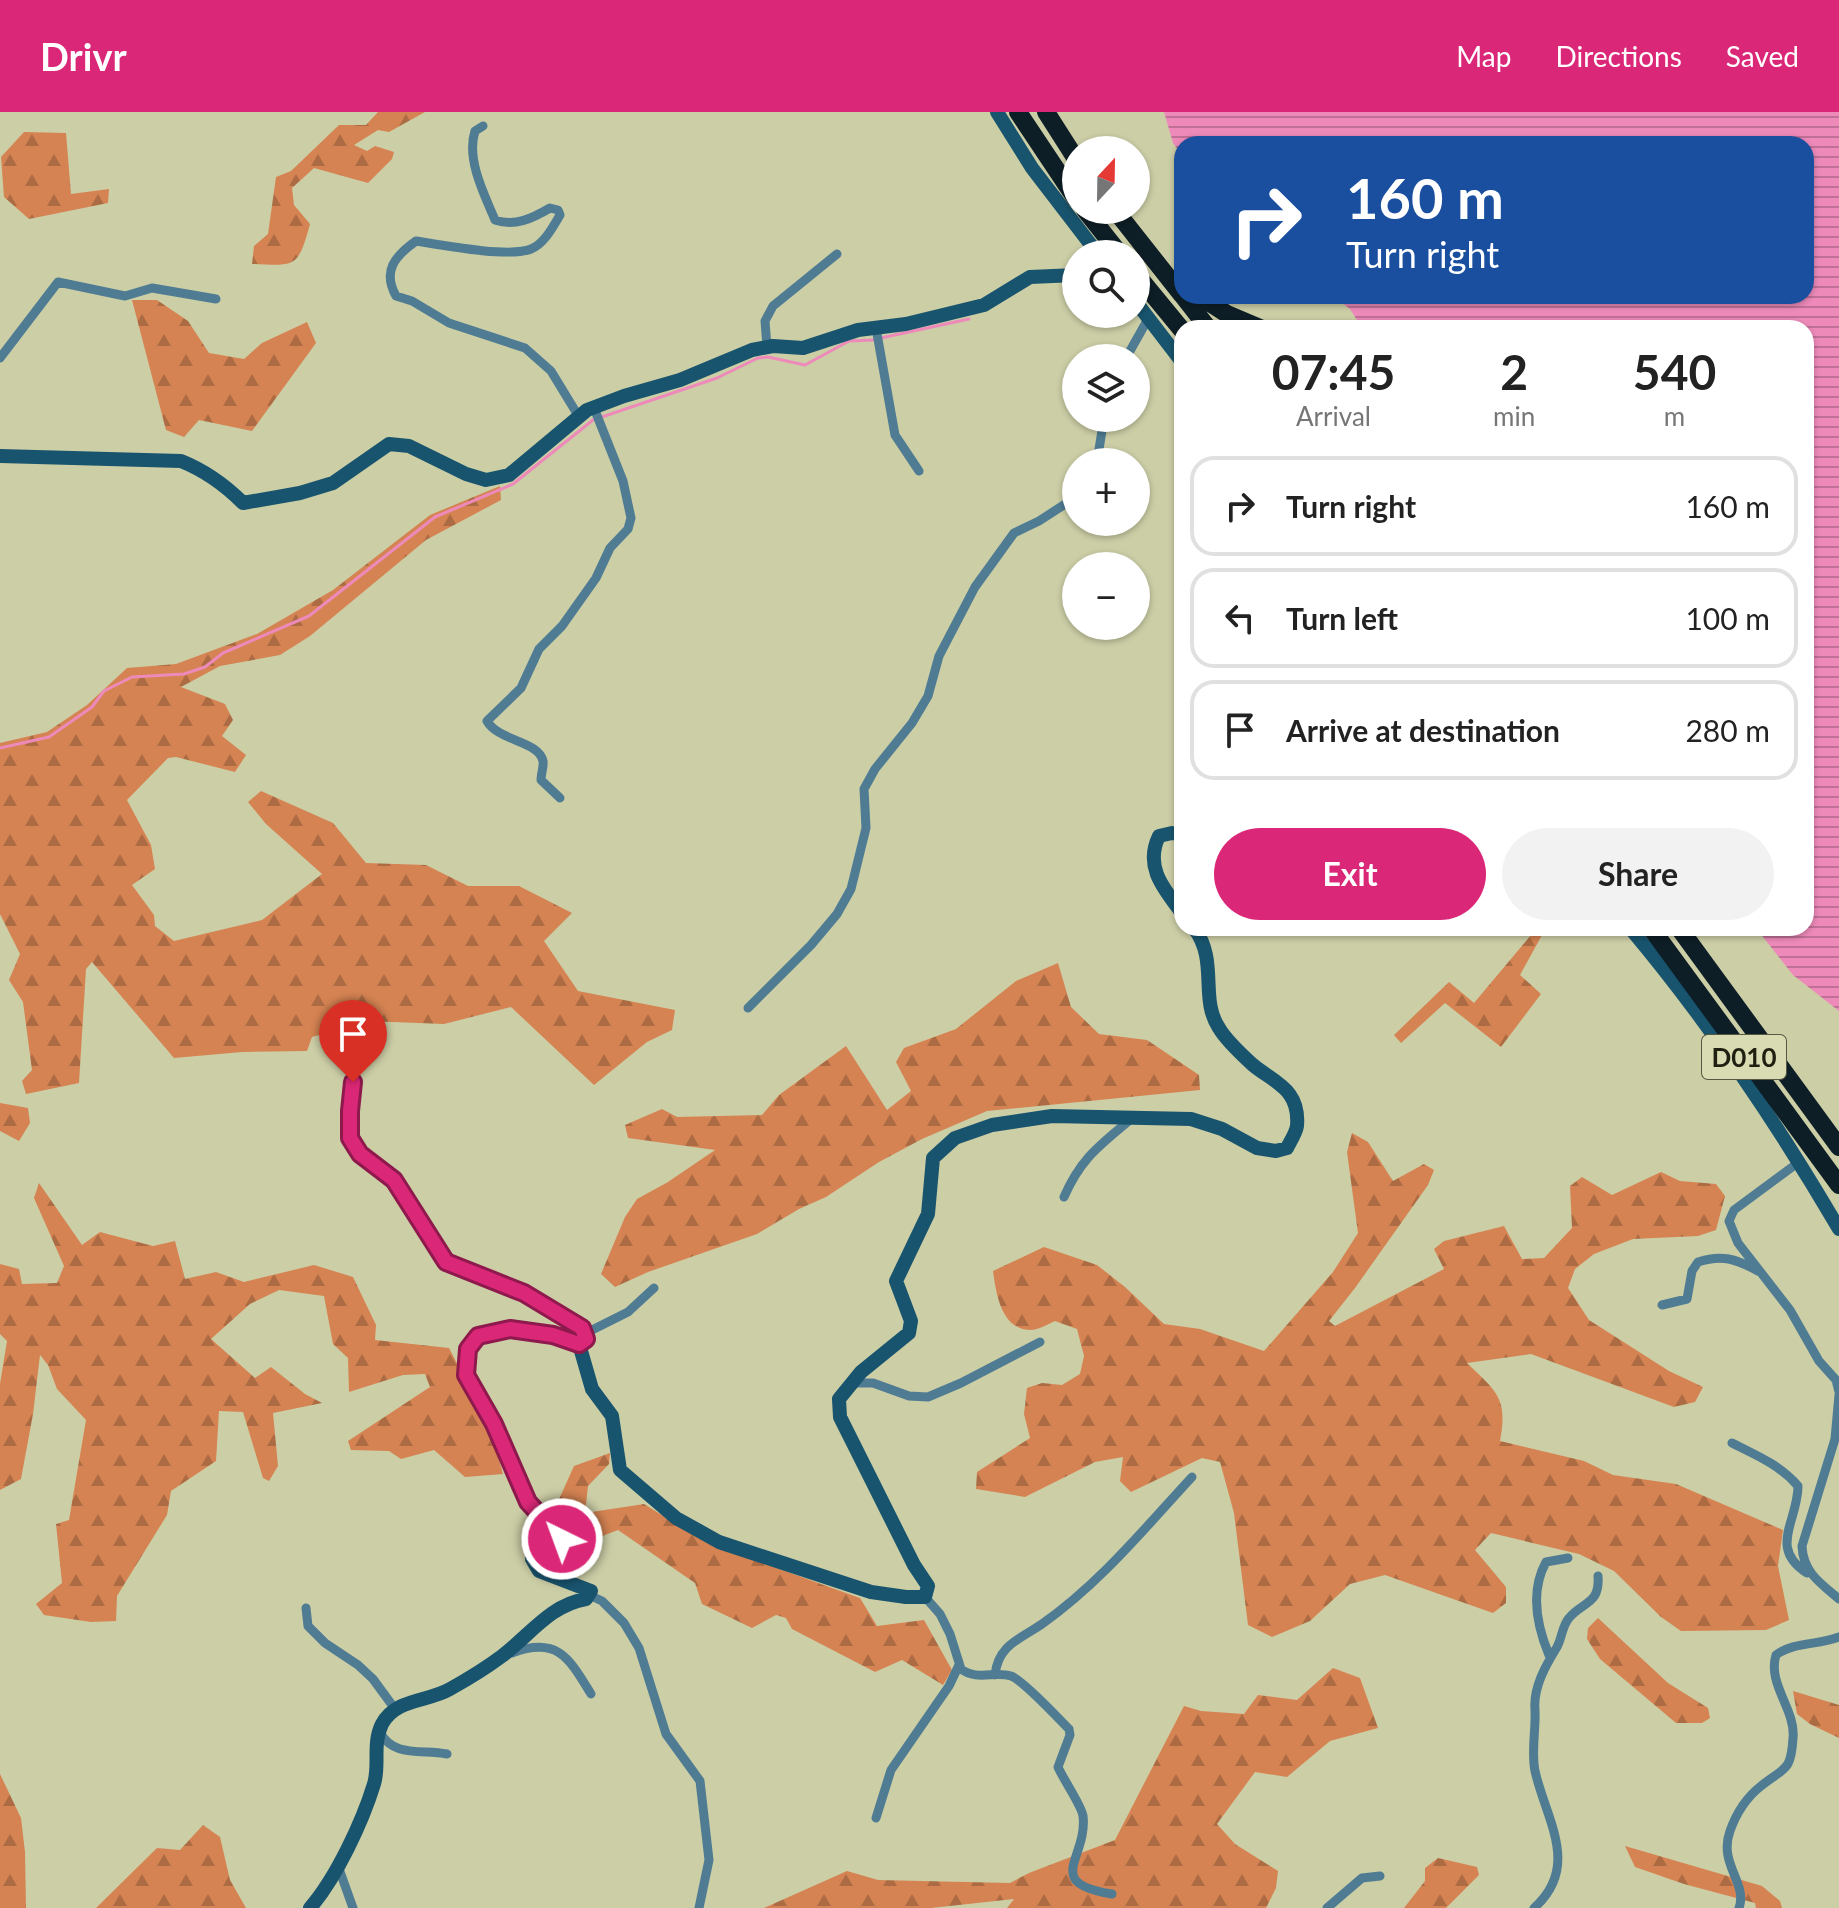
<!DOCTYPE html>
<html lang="en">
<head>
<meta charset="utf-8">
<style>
	body { margin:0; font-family:Lato,sans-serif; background:#f2f2f2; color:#222; height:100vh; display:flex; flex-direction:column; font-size:30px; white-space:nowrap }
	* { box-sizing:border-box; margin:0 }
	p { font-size:26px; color:#767676 }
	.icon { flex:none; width:44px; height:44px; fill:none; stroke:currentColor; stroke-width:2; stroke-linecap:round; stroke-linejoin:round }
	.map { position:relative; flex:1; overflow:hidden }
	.side { position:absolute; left:1174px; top:208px; width:640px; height:616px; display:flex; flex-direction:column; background:#fff; border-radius:24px; box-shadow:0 2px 6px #0004 }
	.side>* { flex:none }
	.top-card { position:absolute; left:1174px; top:24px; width:640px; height:168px; border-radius:24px; box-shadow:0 2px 6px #0004; background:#1a4fa0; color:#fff; overflow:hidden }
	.needle { width:52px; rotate:22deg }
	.controls { position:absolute; left:1062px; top:24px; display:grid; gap:16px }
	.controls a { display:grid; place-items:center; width:88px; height:88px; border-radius:50%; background:#fff; box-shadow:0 2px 6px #0004; font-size:40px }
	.pin { position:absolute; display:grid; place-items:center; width:68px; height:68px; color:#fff; margin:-82px -34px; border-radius:50% 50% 50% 0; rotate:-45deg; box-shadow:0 0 8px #0007 }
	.pin .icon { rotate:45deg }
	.me { position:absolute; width:88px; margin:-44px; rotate:318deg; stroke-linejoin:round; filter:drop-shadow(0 0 6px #0008) }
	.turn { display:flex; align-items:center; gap:28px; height:168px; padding:0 40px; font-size:36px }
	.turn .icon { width:104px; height:104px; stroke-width:2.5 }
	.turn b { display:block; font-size:56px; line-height:68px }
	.eta { display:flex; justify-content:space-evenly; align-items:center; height:136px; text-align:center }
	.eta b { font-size:48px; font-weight:700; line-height:56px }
	.action { display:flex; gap:16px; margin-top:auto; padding:16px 40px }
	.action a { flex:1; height:92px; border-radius:48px; background:#db2777; color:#fff; font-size:32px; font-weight:700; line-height:92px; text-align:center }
	.action a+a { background:#f2f2f2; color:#222 }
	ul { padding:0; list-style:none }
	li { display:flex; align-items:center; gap:24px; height:100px; margin:0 16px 12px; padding:0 24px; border:4px solid #e0e0e0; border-radius:24px }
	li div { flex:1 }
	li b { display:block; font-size:30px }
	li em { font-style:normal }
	header { display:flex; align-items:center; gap:48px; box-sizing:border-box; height:112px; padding:0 40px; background:#db2777; color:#fff }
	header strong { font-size:38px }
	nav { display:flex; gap:44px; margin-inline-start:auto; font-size:28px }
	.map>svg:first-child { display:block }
	.forest { fill:url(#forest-firs) }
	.water { fill:url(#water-rules) }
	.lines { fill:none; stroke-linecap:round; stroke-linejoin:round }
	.stream { stroke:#ee8aba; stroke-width:3 }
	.street { stroke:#4f7c93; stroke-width:9 }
	.secondary { stroke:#19546e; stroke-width:14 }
	.highway { stroke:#0e1e26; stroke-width:18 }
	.route-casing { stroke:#8e194d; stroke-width:20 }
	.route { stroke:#db2777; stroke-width:14 }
	.labels { text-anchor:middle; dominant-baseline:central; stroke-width:6; stroke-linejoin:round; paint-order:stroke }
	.shield { fill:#d9dbb3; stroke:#575842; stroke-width:2 }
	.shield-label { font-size:26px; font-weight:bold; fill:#1f2011 }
</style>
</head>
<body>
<header>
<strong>Drivr</strong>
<nav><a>Map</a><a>Directions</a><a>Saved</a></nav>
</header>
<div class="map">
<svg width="1839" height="1796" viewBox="0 0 1839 1796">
	<defs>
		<pattern id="forest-firs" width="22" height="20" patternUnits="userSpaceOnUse" patternTransform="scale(2)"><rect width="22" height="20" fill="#d58352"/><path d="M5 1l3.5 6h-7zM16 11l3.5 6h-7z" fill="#ac6b43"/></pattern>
		<pattern id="water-rules" width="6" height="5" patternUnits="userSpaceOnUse" patternTransform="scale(2)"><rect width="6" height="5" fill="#ee8aba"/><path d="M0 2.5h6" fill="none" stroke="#c07096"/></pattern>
	</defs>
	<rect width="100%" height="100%" fill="#cccea6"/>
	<!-- forest -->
	<path class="forest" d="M 378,0 L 425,0 L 389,20 L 378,18 L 354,33 L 367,39 L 375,34 L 394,40 L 392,47 L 368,71 L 314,56 L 292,76 L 294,93 L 310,112 C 298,156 296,154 252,152 L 254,134 L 268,122 L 276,65 L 291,59 L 339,13 L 366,13 Z
		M 24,20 L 66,21 L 71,82 L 109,77 L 108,91 L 29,107 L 4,85 L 1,45 Z
		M 132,188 L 157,188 L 188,209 L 209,241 L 244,247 L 262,231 L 307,210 L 316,231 L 252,319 L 199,308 L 184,325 L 166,318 Z
		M 500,374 L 501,388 L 426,428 L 310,524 L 280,543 L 220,554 L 181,575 L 225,592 L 233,608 L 222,624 L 246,643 L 235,660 L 176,645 L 168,646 L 127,688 L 151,733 L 155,757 L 132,773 L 154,803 L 155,814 L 174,829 L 262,808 L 322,762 L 266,712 L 248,690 L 261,679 L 333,711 L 366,751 L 426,753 L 468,774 L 519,774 L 572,801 L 544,829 L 578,879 L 675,898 L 672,918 L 647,930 L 594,973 L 511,895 L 444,912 L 367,909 L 312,925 L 307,939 L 242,940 L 174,946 L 92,850 L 86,857 L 79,971 L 26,982 L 22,969 L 32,958 L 23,890 L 9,868 L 20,842 L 0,802 L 0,631 L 47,620 L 87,593 L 127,556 L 176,552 L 257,522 L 333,478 L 430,403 Z
		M 1537,816 L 1542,823 L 1520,863 L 1541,882 L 1501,935 L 1445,891 L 1401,931 L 1394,923 L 1449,870 L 1474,891 Z
		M 1058,851 L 1071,895 L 1099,922 L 1147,928 L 1199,963 L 1200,978 L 987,999 L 922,1027 L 879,1050 L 826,1085 L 799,1097 L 757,1122 L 648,1160 L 615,1175 L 601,1162 L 625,1105 L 637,1087 L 668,1070 L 715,1038 L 628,1026 L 625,1013 L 662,997 L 677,1005 L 762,1003 L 779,983 L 846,934 L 887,998 L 911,979 L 896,950 L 904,936 L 956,917 L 1016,869 Z
		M 0,991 L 28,996 L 30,1011 L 19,1029 L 0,1019 Z
		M 1352,1021 L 1368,1030 L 1393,1069 L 1424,1052 L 1434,1058 L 1428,1073 L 1355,1176 L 1329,1209 L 1335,1214 L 1444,1157 L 1434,1137 L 1444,1129 L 1504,1114 L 1522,1147 L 1544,1146 L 1572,1116 L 1570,1074 L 1582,1065 L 1612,1083 L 1661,1060 L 1680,1069 L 1716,1072 L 1725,1084 L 1716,1118 L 1698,1124 L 1633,1127 L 1594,1142 L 1575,1157 L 1568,1176 L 1589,1208 L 1669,1259 L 1703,1275 L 1695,1290 L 1674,1295 L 1531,1242 L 1467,1251 C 1497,1280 1508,1286 1500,1329 L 1584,1349 L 1613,1363 L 1676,1372 L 1783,1418 L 1778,1454 L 1789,1508 L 1766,1518 L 1681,1519 L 1661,1505 L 1614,1459 L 1579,1442 L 1491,1421 L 1475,1438 L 1506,1475 L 1506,1491 L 1493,1501 L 1385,1463 L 1350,1472 L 1310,1509 L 1272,1525 L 1248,1513 L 1234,1401 L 1220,1350 L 1202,1346 L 1131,1380 L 1120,1369 L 1123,1345 L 1095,1350 L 1025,1385 L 976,1377 L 977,1360 L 1030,1326 L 1024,1302 L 1027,1276 L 1042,1271 L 1062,1273 L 1080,1262 L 1084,1244 L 1077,1217 L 1055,1209 C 1048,1212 1038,1218 1031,1218 C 1001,1218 996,1181 993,1159 L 1044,1135 L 1097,1153 L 1125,1175 L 1164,1212 L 1200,1217 L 1264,1239 L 1333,1160 L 1358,1121 L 1347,1040 Z
		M 39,1071 L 82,1133 L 100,1120 L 153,1134 L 175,1129 L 185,1167 L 216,1160 L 244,1170 L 314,1153 L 353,1165 L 376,1213 L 375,1228 L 449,1236 L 490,1315 L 503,1362 L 465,1365 L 434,1338 L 401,1347 L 389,1339 L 351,1338 L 348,1329 L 430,1275 L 425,1262 L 403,1263 L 349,1280 L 348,1246 L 333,1232 L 324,1184 L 279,1178 L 250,1192 L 211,1227 L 255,1266 L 271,1255 L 305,1282 L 322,1291 L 273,1301 L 278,1354 L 269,1369 L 263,1366 L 243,1300 L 219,1299 L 216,1349 L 171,1379 L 167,1403 L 117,1484 L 116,1509 L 91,1510 L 44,1503 L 36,1492 L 62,1471 L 56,1412 L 69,1408 L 86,1308 L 57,1277 L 48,1253 L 40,1243 L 33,1302 L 21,1367 L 0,1378 L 0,1272 L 7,1229 L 0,1222 L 0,1152 L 19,1157 L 22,1172 L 57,1171 L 64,1154 L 34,1086 Z
		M 610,1341 L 609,1352 L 588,1374 L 585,1401 L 644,1392 L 707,1431 L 860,1486 L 877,1514 L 924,1508 L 952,1558 L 943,1573 L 902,1548 L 875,1560 L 792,1517 L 786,1506 L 776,1503 L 752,1516 L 702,1492 L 695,1471 L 618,1418 L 576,1434 L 551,1405 L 574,1354 Z
		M 1598,1506 L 1668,1571 L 1708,1596 L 1710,1606 L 1702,1611 L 1676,1611 L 1600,1547 L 1587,1527 L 1588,1516 Z
		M 1333,1556 L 1360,1566 L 1378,1616 L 1330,1629 L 1287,1665 L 1255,1660 L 1217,1712 L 1235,1732 L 1278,1759 L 1276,1776 L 1266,1796 L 1007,1796 L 1014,1787 L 931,1796 L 764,1796 L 847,1759 L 878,1768 L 1010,1771 L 1029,1761 L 1115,1728 L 1184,1594 L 1201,1599 L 1244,1602 L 1258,1583 L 1297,1588 Z
		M 1793,1579 L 1839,1593 L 1839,1626 L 1810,1612 L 1797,1602 Z
		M 0,1662 L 21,1706 L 25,1740 L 26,1796 L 0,1796 Z
		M 203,1713 L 220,1725 L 230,1768 L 246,1796 L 96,1796 L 157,1736 L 180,1738 Z
		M 1625,1734 L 1762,1774 L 1780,1789 L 1782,1796 L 1756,1796 L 1755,1791 L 1684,1772 L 1635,1755 Z
		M 1438,1746 L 1477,1755 L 1479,1763 L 1446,1796 L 1404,1796 L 1425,1769 L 1425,1756 Z"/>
	<!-- water -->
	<path class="water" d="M 1164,0 L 1839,0 L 1839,899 L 1793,863 L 1756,816 L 1806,816 L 1806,216 L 1362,216 L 1350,197 L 1333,184 L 1806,184 L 1806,32 L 1182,32 L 1182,43 L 1173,31 Z"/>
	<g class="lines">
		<!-- stream -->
		<path class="stream" d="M 881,226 L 969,207
			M 0,636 L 49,625 L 92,595 L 104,579 L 132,565 L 184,562 L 205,555 L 223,541 L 309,504 L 435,405 L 513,372 L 593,308 L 717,266 L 758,246 L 768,245 L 805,253 L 849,229 L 874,228"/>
		<!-- street -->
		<path class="street" d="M 483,14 L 475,19 C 466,47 484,82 495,108 C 515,115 533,106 550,96 L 558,98 L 560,103 C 553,115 544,132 531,137 C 510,146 441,133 416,129 C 395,144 382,159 396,184 L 412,189 L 449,211 L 525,236 L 551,259 L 579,305
			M 876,216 L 895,323 L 919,359
			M 767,235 L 765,209 L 773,194 L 837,142
			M 0,246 L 58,170 L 125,184 L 152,176 L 216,187
			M 1126,246 L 1148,207
			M 1097,350 L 1104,306
			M 560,686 L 541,668 C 541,662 544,654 543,649 C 539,629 498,629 487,609 L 521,576 L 539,537 L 562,514 L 596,466 L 610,436 L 628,417 L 631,406 L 623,369 L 594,296
			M 748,896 L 811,833 L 837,802 L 851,777 L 866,716 L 864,677 L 875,657 L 912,611 L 928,584 L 939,544 L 975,475 L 1014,421 L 1039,409 L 1076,385
			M 357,942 C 354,965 344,1006 351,1028 C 357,1049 382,1055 395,1069 C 413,1089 432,1144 454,1154 C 477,1165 584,1202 586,1227 L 579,1232
			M 1799,1050 L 1734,1098 L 1729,1109 L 1738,1131 L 1790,1198 L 1819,1249 L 1836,1268 L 1839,1280
			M 1064,1085 C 1081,1046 1099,1034 1131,1007
			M 1662,1193 L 1687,1187 L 1692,1159 L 1698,1150 C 1722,1142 1736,1147 1758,1159
			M 586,1221 L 628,1200 L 654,1176
			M 852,1271 L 873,1271 L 909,1284 L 928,1285 L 961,1271 L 1040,1230
			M 1839,1283 L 1835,1327 L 1802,1434 C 1803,1460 1820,1471 1839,1487
			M 1732,1331 C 1756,1343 1780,1353 1798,1374 C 1798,1409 1768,1436 1807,1461
			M 589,1483 L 602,1489 L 624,1511 L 639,1536 L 666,1622 L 700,1669 L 709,1748 L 699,1796
			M 925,1485 L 940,1502 L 950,1522 L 961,1557 C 977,1569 994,1559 1011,1564 C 1023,1568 1058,1606 1069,1617 L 1070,1623 L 1058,1655 C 1063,1667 1082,1694 1083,1704 C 1088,1746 1042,1771 1112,1782
			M 306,1496 L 308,1514 L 325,1531 L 358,1553 L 373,1567 L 395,1597
			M 512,1541 C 558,1524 569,1546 591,1582
			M 1549,1543 C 1537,1514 1530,1479 1546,1450 L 1568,1446
			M 995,1563 C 998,1533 1020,1527 1042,1512 C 1100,1471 1144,1417 1192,1365
			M 380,1620 C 393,1646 423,1637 447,1642
			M 876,1706 L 891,1658 L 949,1574 L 959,1553
			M 338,1754 L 353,1796
			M 1327,1796 L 1362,1766 L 1380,1764
			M 1534,1796 C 1581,1754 1546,1708 1535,1659 C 1531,1640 1536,1617 1535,1598 C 1533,1575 1546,1553 1557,1535 C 1562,1526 1562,1514 1569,1506 C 1583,1489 1600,1493 1598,1464
			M 1739,1796 C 1748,1771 1718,1752 1730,1719 C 1736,1702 1747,1685 1761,1674 C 1784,1655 1791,1661 1793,1626 C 1796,1598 1767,1572 1776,1543 C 1793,1530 1819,1533 1839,1525"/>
		<!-- secondary -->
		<path class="secondary" d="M 997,0 L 1032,56 L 1098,142
			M 1136,190 L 1182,250
			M 0,344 L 181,349 C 206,359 224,372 243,391 L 300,381 L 333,371 L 389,332 L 409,334 L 466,362 L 486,368 L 509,363 L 587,298 L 624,284 L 680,268 L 752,238 L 773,234 L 803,236 L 858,218 L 906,212 L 984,193 L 1030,165 L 1076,163
			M 1182,723 L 1172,721 L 1159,724 C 1144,755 1164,777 1182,801
			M 1630,816 C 1709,910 1777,1011 1839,1117
			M 310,1796 C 336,1766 362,1711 374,1672 C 380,1653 372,1632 382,1612 C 396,1586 428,1590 450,1577 C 468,1567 486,1556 502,1544 C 530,1523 550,1493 586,1487 L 591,1479 L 539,1459 L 532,1447 C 539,1436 554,1439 562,1427 L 528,1390 L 494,1312 L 466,1263 L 468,1237 L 478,1224 L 510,1217 L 553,1223 L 579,1232 L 592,1277 L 612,1304 L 620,1358 L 676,1406 L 719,1430 L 871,1480 L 906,1485 L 925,1485 L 928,1474 L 914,1453 L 840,1305 L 839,1287 L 861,1260 L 909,1221 L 911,1209 L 896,1169 L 928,1102 L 933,1046 L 955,1026 L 992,1013 L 1052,1004 L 1191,1007 L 1222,1017 L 1257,1036 L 1276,1039 L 1287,1036 C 1290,1030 1296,1021 1297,1014 C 1300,977 1275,971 1253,953 C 1242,943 1226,928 1219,916 C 1199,886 1219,849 1194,816"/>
		<!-- highway -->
		<path class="highway" d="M 1018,0 L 1076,87
			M 1046,0 L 1076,47
			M 1085,98 L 1120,142
			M 1115,98 L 1182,183
			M 1136,162 L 1182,218
			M 1183,184 L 1208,216
			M 1199,184 L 1227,202 L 1260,216
			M 1651,816 L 1839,1073
			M 1679,816 L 1839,1035"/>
	</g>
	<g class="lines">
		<defs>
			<path id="route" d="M 353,970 L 350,999 L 350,1026 L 360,1042 L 394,1068 L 446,1150 L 524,1181 L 582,1216 L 586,1227 L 579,1232 L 553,1223 L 510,1217 L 478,1224 L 468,1237 L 466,1263 L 494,1312 L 528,1390 L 562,1427"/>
		</defs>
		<!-- route casing -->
		<use href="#route" class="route-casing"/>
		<!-- route -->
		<use href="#route" class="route"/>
	</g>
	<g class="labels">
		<!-- shield labels -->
		<rect class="shield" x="1702" y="923" width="84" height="44" rx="6"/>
		<g class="shield-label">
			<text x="1744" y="945">D010</text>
		</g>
	</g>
</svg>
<div class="controls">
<a><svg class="needle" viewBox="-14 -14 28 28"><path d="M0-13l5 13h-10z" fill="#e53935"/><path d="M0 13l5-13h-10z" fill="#767676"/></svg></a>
<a><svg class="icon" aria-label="search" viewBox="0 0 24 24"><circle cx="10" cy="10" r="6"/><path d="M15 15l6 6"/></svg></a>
<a><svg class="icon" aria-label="layers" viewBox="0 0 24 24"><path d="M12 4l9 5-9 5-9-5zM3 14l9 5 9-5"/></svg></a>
<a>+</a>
<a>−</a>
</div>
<div class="pin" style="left:353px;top:970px;background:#d93025"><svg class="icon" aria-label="arrive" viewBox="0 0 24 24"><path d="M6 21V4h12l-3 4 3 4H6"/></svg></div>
<svg class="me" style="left:562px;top:1427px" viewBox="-20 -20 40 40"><circle r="17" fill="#db2777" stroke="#fff" stroke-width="3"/><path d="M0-11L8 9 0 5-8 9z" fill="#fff"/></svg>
<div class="top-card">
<div class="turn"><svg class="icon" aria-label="right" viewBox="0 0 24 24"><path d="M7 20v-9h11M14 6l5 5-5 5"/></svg><div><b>160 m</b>Turn right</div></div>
</div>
<section class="side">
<div class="eta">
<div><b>07:45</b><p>Arrival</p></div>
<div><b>2</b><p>min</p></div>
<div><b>540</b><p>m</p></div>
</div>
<ul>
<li><svg class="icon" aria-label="right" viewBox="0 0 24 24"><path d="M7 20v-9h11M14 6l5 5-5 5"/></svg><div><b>Turn right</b></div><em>160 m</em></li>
<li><svg class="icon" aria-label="left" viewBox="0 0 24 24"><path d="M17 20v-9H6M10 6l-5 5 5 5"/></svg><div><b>Turn left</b></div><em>100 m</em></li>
<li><svg class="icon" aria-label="arrive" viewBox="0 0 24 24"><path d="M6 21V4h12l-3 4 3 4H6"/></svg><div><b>Arrive at destination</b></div><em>280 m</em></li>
</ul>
<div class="action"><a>Exit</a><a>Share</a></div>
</section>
</div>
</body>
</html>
